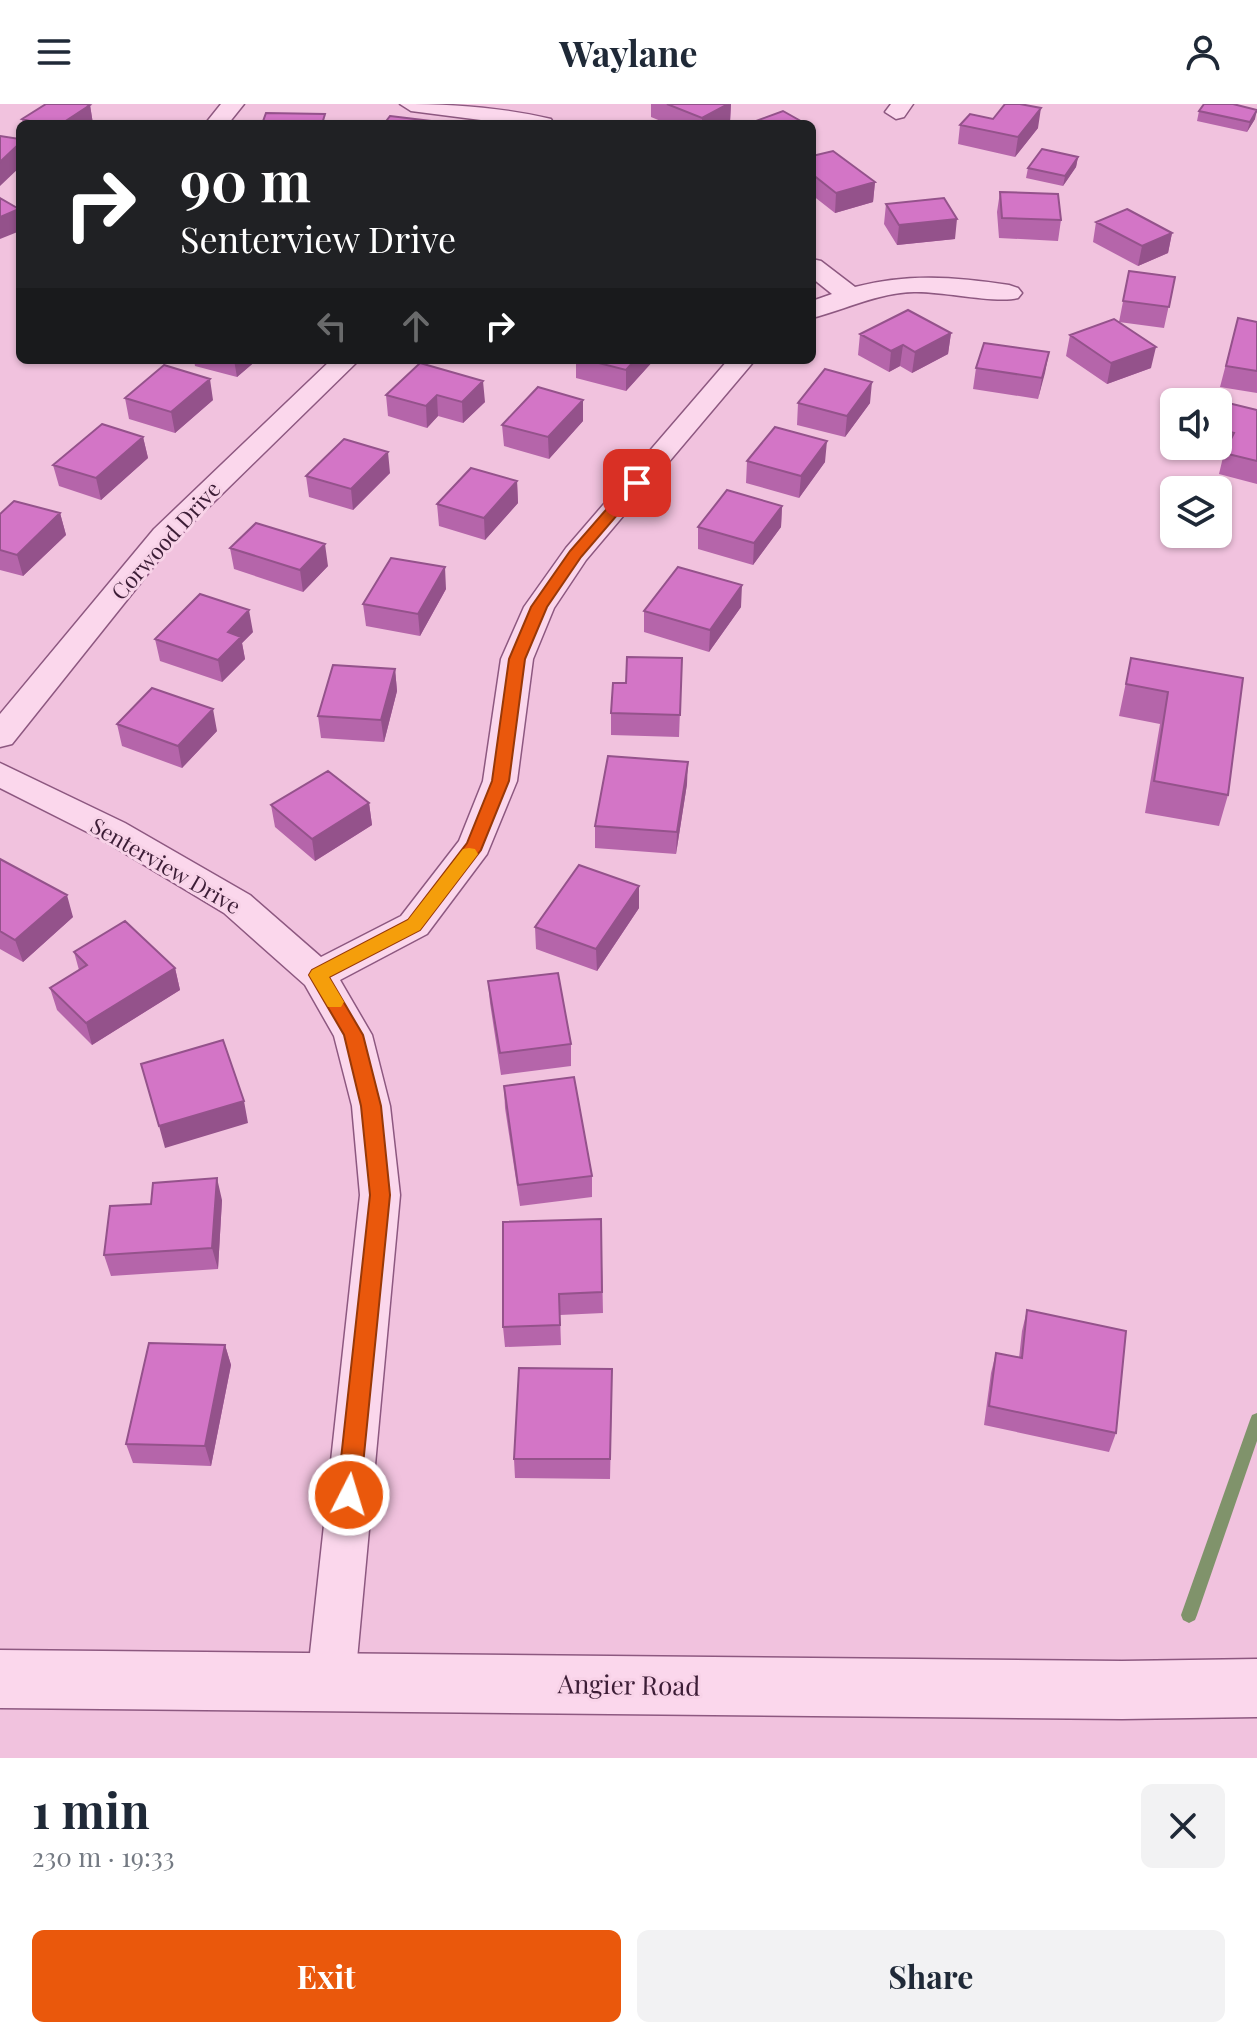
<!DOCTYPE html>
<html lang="en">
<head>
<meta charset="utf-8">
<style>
	body { margin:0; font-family:"Playfair Display",serif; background:#f2f2f3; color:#1f2937; height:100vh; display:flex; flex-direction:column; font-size:30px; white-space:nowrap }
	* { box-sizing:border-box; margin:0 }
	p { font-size:26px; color:#747a83 }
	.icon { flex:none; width:44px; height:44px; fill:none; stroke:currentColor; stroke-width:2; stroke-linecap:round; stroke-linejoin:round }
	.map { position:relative; height:1654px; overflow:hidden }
	.drawer { display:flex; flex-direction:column; background:#fff; flex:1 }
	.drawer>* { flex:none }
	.top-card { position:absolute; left:16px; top:16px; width:800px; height:244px; border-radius:12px; box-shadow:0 2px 6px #0004; background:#202124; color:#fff; overflow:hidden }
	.tools { position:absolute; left:1160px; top:284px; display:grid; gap:16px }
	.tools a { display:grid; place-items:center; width:72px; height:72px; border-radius:12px; background:#fff; box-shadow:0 2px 6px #0004; font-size:40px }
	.pin { position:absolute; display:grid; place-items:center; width:68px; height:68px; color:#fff; margin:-34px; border-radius:16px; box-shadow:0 4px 12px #0006 }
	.me { position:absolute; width:88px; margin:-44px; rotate:5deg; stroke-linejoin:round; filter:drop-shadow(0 0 6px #0008) }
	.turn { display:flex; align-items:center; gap:28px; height:168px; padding:0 32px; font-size:36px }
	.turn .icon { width:104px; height:104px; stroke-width:2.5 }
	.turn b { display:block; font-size:56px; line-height:68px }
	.lanes { display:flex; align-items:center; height:76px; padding:0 32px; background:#0003; justify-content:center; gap:40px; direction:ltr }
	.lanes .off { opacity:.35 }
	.round { display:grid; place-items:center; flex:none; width:84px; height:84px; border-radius:12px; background:#f2f2f3 }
	.summary { display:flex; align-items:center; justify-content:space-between; height:136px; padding:0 32px }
	h1 { font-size:48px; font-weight:700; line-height:60px }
	.primary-button { display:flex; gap:16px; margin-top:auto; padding:16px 32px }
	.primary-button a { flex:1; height:92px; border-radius:12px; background:#ea580c; color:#fff; font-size:32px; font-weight:700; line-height:92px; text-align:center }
	.primary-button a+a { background:#f2f2f3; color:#1f2937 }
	header { display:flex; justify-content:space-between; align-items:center; height:104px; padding:0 32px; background:#fff; font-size:36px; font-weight:700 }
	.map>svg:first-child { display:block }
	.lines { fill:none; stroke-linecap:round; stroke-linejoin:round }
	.stream { fill:#80936b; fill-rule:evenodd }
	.minor-casing { stroke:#8d5880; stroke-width:3 }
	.tertiary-casing { stroke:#8d5880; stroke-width:3 }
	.minor { fill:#fbd7ec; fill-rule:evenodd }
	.tertiary { fill:#fbd7ec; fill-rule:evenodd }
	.wall { fill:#b565aa }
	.shaded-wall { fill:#94528b }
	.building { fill:#d375c6; stroke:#94528b; stroke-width:2 }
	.route { fill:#ea580c; stroke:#983908; stroke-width:2 }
	.slow { fill:#f59e0b }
	.labels { text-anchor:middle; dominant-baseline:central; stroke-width:6; stroke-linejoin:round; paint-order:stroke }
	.street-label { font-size:22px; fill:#3c1d36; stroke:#f8d3e8 }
	.near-street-label { font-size:26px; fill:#3c1d36; stroke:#f8d3e8 }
</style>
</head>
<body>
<header><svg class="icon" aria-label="menu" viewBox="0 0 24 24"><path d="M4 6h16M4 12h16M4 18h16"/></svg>Waylane<svg class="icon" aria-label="person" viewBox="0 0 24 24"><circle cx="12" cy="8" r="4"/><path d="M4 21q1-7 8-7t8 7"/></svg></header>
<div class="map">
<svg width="1257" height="1654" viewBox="0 0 1257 1654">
	<rect width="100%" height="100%" fill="#f1c2de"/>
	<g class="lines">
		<!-- stream -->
		<path class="stream" d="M 1257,1309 L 1257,1337 L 1197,1511 L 1195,1516 L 1189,1519 L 1183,1516 L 1181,1511 L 1250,1316 L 1252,1311 Z"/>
		<defs>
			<path id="minor" d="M 221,0 L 244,0 L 228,20 L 205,20 Z
				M 400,0 C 452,0 500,3 551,15 L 554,20 L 512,20 L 411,7 Z
				M 891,0 L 913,0 L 904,13 L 896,15 L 885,8 Z
				M 812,155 L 821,157 L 855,183 C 908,169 956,173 1009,181 L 1018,184 L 1022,189 L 1018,194 C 996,200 942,187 914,188 C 877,189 847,205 812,214 L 812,197 L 832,190 L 812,174 Z
				M 331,256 L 359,256 L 174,437 L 12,640 L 0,643 L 0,610 L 154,425 Z
				M 728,256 L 755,256 L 586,456 L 554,504 L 533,555 L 517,677 L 487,750 L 427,830 L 340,876 L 372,931 L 390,1002 L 400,1091 L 355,1577 L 348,1594 L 331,1601 L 314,1594 L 307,1577 L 360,1091 L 352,1002 L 334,932 L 305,881 L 224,809 L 101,735 L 0,684 L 0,659 L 125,719 L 250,791 L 321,853 L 401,812 L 459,737 L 483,677 L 501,555 L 524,503 L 566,444 Z"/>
			<path id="tertiary" d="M 0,1546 L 1122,1557 L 1257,1555 L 1257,1613 L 1122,1615 L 0,1604 Z"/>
		</defs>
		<!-- minor casing -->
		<use href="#minor" class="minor-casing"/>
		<!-- tertiary casing -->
		<use href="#tertiary" class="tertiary-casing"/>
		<!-- minor -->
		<use href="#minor" class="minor"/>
		<!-- tertiary -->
		<use href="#tertiary" class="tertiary"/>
	</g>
	<!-- wall -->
	<path class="wall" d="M 651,0 L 731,0 L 730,18 L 726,20 L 668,20 L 651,13 Z
		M 90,1 L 93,20 L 23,20 L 22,15 Z
		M 1199,7 L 1255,15 L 1247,28 L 1197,17 Z
		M 993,15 L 1038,24 L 1015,53 L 958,40 L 960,21 Z
		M 812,52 L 875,78 L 873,98 L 835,109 L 812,91 Z
		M 1078,53 L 1076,63 L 1063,82 L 1026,74 L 1028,64 Z
		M 1000,88 L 1061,116 L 1058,137 L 999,134 L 997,108 Z
		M 886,100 L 955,135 L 897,141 L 884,120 Z
		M 1096,118 L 1172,129 L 1168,149 L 1138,162 L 1093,138 Z
		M 1129,167 L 1175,173 L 1164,224 L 1119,218 L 1151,264 L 1107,280 L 1066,252 L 1070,231 L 1119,218 Z
		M 1238,214 L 1257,218 L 1257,289 L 1220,283 Z
		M 951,229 L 948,250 L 912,269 L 900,262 L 889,268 L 858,251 L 860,230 Z
		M 1049,248 L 1038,295 L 973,285 L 976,264 Z
		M 194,256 L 257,256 L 237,273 L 195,262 Z
		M 576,256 L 654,256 L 626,287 L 576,274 Z
		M 420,259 L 485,298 L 463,319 L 438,312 L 427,324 L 388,312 L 386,291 Z
		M 125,294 L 213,296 L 175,329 L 129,315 Z
		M 1218,298 L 1257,306 L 1257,380 L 1219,370 L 1224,349 L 1197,342 L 1218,342 Z
		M 798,299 L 870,299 L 845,333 L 797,321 Z
		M 583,317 L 549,355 L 504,342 L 502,321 Z
		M 143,333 L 148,354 L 101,396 L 59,382 L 53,361 Z
		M 747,357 L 825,358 L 799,394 L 746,379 Z
		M 390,369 L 353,406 L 309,393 L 306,372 Z
		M 517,377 L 518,399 L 485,436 L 439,422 L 437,400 Z
		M 782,402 L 781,423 L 753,461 L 698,445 L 698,423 Z
		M 60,409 L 66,431 L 23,472 L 0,466 L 0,410 Z
		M 230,444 L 328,462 L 303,488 L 234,465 Z
		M 446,485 L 420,532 L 366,522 L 363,500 Z
		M 741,503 L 709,548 L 644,528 L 644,507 Z
		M 253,528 L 242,539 L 245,555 L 222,578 L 160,557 L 155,535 Z
		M 682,554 L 679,633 L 611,631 L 611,609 L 626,579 Z
		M 1131,554 L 1243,574 L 1228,691 L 1219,722 L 1145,709 L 1160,620 L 1119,612 Z
		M 395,565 L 397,587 L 384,638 L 321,634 L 318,612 Z
		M 117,620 L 217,627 L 182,664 L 122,642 Z
		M 687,680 L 676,750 L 595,744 L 595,722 Z
		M 369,699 L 372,721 L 315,757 L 275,723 L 271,701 Z
		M 0,755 L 73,813 L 23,858 L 0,845 Z
		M 639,782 L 639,804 L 597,867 L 536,845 L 535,823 Z
		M 74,848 L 175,864 L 180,886 L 92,941 L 57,906 L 50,884 L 79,866 Z
		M 488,877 L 571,940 L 571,962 L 501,971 L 490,899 Z
		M 504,982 L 592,1072 L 592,1093 L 520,1102 L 505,1004 Z
		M 222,1096 L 218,1165 L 111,1172 L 104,1151 Z
		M 601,1115 L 603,1209 L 560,1211 L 561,1241 L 505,1243 L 503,1223 Z
		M 1027,1206 L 1116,1329 L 1109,1348 L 984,1321 L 991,1269 L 996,1249 L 1019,1254 L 1022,1227 Z
		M 225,1241 L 231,1261 L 211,1362 L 133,1359 L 126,1340 Z
		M 612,1285 L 610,1375 L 515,1374 L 514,1355 Z"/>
	<!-- shaded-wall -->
	<path class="shaded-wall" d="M 728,0 L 731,0 L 730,18 L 726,20 L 702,20 L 702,14 Z
		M 90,1 L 93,20 L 61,20 Z
		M 1041,4 L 1038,24 L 1015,53 L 1018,33 Z
		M 1257,6 L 1255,15 L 1247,28 L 1250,18 Z
		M 20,39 L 20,63 L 0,82 L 0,58 Z
		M 1078,53 L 1076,63 L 1063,82 L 1065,72 Z
		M 875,78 L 873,98 L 835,109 L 836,89 Z
		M 19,105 L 20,111 L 20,127 L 0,135 L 0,113 Z
		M 957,115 L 955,135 L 897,141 L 899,121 Z
		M 1172,129 L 1168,149 L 1138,162 L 1142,142 Z
		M 951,229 L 948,250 L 912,269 L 915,248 Z
		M 903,241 L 900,262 L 889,268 L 891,247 Z
		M 1156,243 L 1151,264 L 1107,280 L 1111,259 Z
		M 1049,248 L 1045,269 L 1038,295 L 1042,274 Z
		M 234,256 L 257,256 L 237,273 Z
		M 635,256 L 654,256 L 626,287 L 626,266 Z
		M 210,275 L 213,296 L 175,329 L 171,308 Z
		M 483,277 L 485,298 L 463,319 L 462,298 Z
		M 872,278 L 870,299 L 845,333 L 847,312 Z
		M 437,291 L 438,312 L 427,324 L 426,302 Z
		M 583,296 L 583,317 L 549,355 L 548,333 Z
		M 143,333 L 148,354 L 101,396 L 96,374 Z
		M 827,337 L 825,358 L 799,394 L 801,372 Z
		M 388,348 L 390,369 L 353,406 L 351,385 Z
		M 517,377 L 518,399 L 485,436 L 484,414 Z
		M 782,402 L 781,423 L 753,461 L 754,439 Z
		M 60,409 L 66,431 L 23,472 L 17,451 Z
		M 325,440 L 328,462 L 303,488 L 300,466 Z
		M 445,463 L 446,485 L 420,532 L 418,510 Z
		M 742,481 L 741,503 L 709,548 L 710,526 Z
		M 249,506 L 253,528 L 242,539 L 245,555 L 222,578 L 218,556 L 228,528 Z
		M 395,565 L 397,587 L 384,638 L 381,616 Z
		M 213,605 L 217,627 L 182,664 L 178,642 Z
		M 688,658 L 687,680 L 676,750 L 677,728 Z
		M 369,699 L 372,721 L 315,757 L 312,735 Z
		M 639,782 L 639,804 L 597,867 L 596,845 Z
		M 67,791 L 73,813 L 23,858 L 15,836 Z
		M 175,864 L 180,886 L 92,941 L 86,919 Z
		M 244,997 L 248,1019 L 165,1044 L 159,1022 Z
		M 217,1074 L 222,1096 L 218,1165 L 212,1144 Z
		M 225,1241 L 231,1261 L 211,1362 L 205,1342 Z"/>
	<!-- building -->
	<path class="building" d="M 46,0 L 86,0 L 90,1 L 61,20 L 41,20 L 22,15 Z
		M 667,0 L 728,0 L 702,14 Z
		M 1005,0 L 1020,0 L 1041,4 L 1018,33 L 960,21 L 970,10 L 993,15 Z
		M 1204,0 L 1233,0 L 1257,6 L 1250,18 L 1199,7 Z
		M 783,7 L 806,20 L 748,20 Z
		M 266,9 L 325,10 L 322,20 L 262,20 Z
		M 390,12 L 448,19 L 447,20 L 384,20 Z
		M 0,32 L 20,35 L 20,39 L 0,58 Z
		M 1042,45 L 1078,53 L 1065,72 L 1028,64 Z
		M 833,47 L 875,78 L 836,89 L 812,70 L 812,52 Z
		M 1000,88 L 1058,90 L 1061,116 L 1002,114 Z
		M 0,94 L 19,105 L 0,113 Z
		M 944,94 L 957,115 L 899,121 L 886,100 Z
		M 1127,105 L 1172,129 L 1142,142 L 1096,118 Z
		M 1129,167 L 1175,173 L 1169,203 L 1123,197 Z
		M 908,206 L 951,229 L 915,248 L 903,241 L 891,247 L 860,230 Z
		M 1238,214 L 1257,218 L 1257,267 L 1226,262 Z
		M 1114,215 L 1156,243 L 1111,259 L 1070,231 Z
		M 984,239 L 1049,248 L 1042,274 L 976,264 Z
		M 587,256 L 635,256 L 626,266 Z
		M 420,259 L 483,277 L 462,298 L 437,291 L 426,302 L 386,291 Z
		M 164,261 L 210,275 L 171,308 L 125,294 Z
		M 825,265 L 872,278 L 847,312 L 798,299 Z
		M 538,283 L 583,296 L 548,333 L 502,321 Z
		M 1216,296 L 1257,306 L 1257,357 L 1224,349 L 1234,329 L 1218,325 L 1218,298 L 1215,298 Z
		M 102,320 L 143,333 L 96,374 L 53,361 Z
		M 775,323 L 827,337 L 801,372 L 747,357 Z
		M 344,335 L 388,348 L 351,385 L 306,372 Z
		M 471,364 L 517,377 L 484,414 L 437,400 Z
		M 727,386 L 782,402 L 754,439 L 698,423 Z
		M 14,397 L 60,409 L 17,451 L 0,446 L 0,410 Z
		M 256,419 L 325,440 L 300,466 L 230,444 Z
		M 391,454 L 445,463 L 418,510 L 363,500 Z
		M 678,463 L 742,481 L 710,526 L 644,507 Z
		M 200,490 L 249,506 L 228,528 L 241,533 L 218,556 L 155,535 Z
		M 627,553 L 682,554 L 680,611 L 611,609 L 613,579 L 626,579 Z
		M 1131,554 L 1243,574 L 1228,691 L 1154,677 L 1168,588 L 1126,580 Z
		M 333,561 L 395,565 L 381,616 L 318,612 Z
		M 152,584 L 213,605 L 178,642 L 117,620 Z
		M 608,652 L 688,658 L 677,728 L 595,722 Z
		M 328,667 L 369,699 L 312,735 L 271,701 Z
		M 0,755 L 67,791 L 15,836 L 0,827 Z
		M 579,761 L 639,782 L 596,845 L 535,823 Z
		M 125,817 L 175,864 L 86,919 L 50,884 L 87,861 L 74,848 Z
		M 558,869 L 571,940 L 500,949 L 488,877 Z
		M 223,936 L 244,997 L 159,1022 L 141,960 Z
		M 574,973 L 592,1072 L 518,1081 L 504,982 Z
		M 217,1074 L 212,1144 L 104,1151 L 110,1102 L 151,1100 L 153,1079 Z
		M 601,1115 L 602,1188 L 559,1190 L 560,1221 L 503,1223 L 503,1118 Z
		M 1027,1206 L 1126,1227 L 1116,1329 L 989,1302 L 996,1249 L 1022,1254 Z
		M 149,1239 L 225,1241 L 205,1342 L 126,1340 Z
		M 519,1264 L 612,1265 L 610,1355 L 514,1355 Z"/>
	<!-- route -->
	<path class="route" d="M 637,374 L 642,376 L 642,382 L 581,453 L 547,503 L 525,555 L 509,677 L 481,746 L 420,826 L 329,873 L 363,931 L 381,1002 L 390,1091 L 360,1391 L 357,1398 L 349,1402 L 340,1398 L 337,1391 L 370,1091 L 361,1002 L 344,931 L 309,871 L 312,866 L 408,816 L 467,739 L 492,677 L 509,555 L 531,503 L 570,447 L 632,376 Z"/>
	<!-- slow -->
	<path class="slow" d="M 469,744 L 475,745 L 478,750 L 475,754 L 420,826 L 329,873 L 344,898 L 341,903 L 328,903 L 309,871 L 312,866 L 408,816 L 463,745 Z"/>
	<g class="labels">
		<!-- street labels -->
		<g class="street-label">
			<text transform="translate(165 436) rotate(-48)">Corwood Drive</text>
			<text transform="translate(166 761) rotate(30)">Senterview Drive</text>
		</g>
		<!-- near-street labels -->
		<g class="near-street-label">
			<text transform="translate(629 1580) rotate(1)">Angier Road</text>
		</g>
	</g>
</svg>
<div class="tools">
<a><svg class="icon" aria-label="sound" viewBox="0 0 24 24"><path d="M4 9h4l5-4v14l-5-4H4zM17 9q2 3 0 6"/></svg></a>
<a><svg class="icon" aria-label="layers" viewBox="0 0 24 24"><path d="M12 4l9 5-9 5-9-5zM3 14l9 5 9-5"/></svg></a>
</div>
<div class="pin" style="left:637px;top:379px;background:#d93025"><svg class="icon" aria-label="arrive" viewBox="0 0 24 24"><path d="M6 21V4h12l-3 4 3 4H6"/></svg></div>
<svg class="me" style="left:349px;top:1391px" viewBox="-20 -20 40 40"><circle r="17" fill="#ea580c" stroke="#fff" stroke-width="3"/><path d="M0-11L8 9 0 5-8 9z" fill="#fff"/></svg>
<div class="top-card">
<div class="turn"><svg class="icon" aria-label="right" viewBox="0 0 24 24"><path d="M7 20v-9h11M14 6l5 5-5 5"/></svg><div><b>90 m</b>Senterview Drive</div></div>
<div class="lanes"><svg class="icon off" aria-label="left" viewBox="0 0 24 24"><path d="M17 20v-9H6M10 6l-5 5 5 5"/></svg><svg class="icon off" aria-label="ahead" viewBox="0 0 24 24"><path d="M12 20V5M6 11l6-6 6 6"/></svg><svg class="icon" aria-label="right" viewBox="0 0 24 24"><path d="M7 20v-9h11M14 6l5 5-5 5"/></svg></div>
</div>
</div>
<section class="drawer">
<div class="summary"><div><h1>1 min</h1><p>230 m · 19:33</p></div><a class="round"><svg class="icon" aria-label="close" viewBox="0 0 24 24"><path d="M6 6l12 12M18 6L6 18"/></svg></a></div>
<div class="primary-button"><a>Exit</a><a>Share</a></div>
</section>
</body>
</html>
